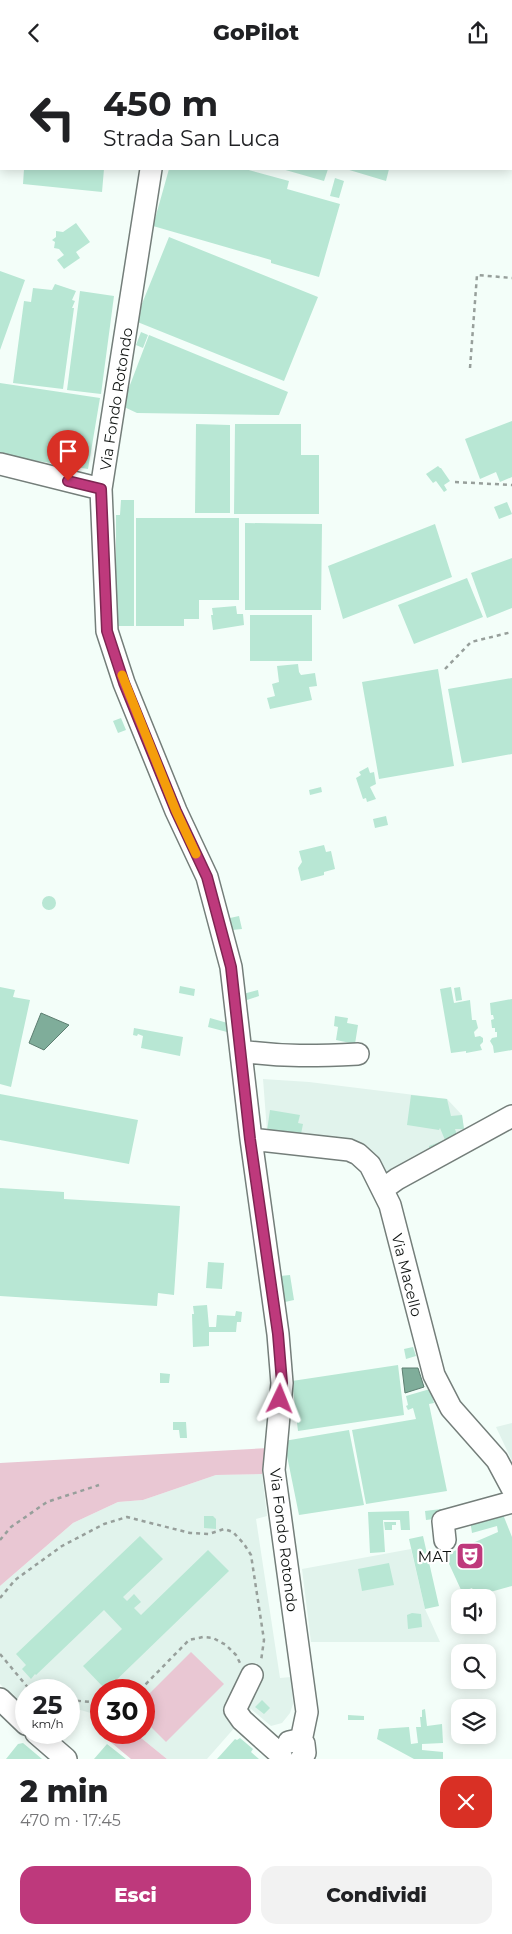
<!DOCTYPE html>
<html lang="it">
<head>
<meta charset="utf-8">
<style>
	body { margin:0; font-family:Montserrat,sans-serif; background:#f2f2f2; color:#202124; height:100vh; display:flex; flex-direction:column; font-size:19px; white-space:nowrap }
	* { box-sizing:border-box; margin:0 }
	p { font-size:16px; color:#757577 }
	.icon { flex:none; width:28px; height:28px; fill:none; stroke:currentColor; stroke-width:2; stroke-linecap:round; stroke-linejoin:round }
	.map { position:relative; height:1694px; overflow:hidden }
	.details { display:flex; flex-direction:column; background:#fff; flex:1 }
	.details>* { flex:none }
	.hud { position:absolute; left:0px; top:0px; width:512px; height:105px; box-shadow:0 2px 12px #0003; background:#fff; color:#202124; overflow:hidden }
	.controls { position:absolute; left:451px; top:1524px; display:grid; gap:10px }
	.controls a { display:grid; place-items:center; width:45px; height:45px; border-radius:10px; background:#fff; box-shadow:0 2px 12px #0003; font-size:25px }
	.speed { position:absolute; left:15px; top:1614px; display:flex; gap:10px; font-size:25px; font-weight:700; text-align:center }
	.speed>* { display:grid; place-content:center; width:65px; height:65px; border-radius:50%; background:#fff; box-shadow:0 2px 12px #0003; line-height:1 }
	.speed small { font-size:12px; font-weight:400 }
	.speed .limit { border:8px solid #d22; background:#fff; color:#111 }
	.pin { position:absolute; display:grid; place-items:center; width:42px; height:42px; color:#fff; margin:-51px -21px; border-radius:50% 50% 50% 0; rotate:-45deg; box-shadow:0 0 5px #0007 }
	.pin .icon { rotate:45deg }
	.me { position:absolute; width:55px; margin:-28px; rotate:2deg; stroke-linejoin:round; filter:drop-shadow(0 0 4px #0008) }
	.turn { display:flex; align-items:center; gap:18px; height:105px; padding:0 20px; font-size:22px }
	.turn .icon { width:65px; height:65px; stroke-width:2.5 }
	.turn b { display:block; font-size:35px; line-height:42px }
	.round { display:grid; place-items:center; flex:none; width:52px; height:52px; border-radius:15px; background:#f2f2f2 }
	.summary { display:flex; align-items:center; justify-content:space-between; height:85px; padding:0 20px }
	h1 { font-size:30px; font-weight:800; line-height:38px }
	.button { display:flex; gap:10px; margin-top:auto; padding:10px 20px }
	.button a { flex:1; height:58px; border-radius:15px; background:#be397c; color:#fff; font-size:20px; font-weight:800; line-height:58px; text-align:center }
	.button a+a { background:#f2f2f2; color:#202124 }
	header { display:flex; justify-content:space-between; align-items:center; height:65px; padding:0 20px; background:#fff; font-size:22px; font-weight:800 }
	.map>svg:first-child { display:block }
	.built { fill:#e1f3ec }
	.green { fill:#e9c7d3 }
	.water { fill:#7fad9a; stroke:#5d7e71 }
	.building { fill:#b8e7d4 }
	.lines { fill:none; stroke-linecap:round; stroke-linejoin:round }
	.minor-casing { stroke:#747e7a; stroke-width:24 }
	.path { stroke:#979f9b; stroke-width:2.5; stroke-dasharray:4 4; stroke-linecap:butt }
	.minor { stroke:#fff; stroke-width:21 }
	.route-casing { stroke:#7c2551; stroke-width:12 }
	.route { stroke:#be397c; stroke-width:9 }
	.slow { stroke:#f59e0b; stroke-width:9 }
	.labels { text-anchor:middle; dominant-baseline:central; stroke-width:4.5; stroke-linejoin:round; paint-order:stroke }
	.street-label { font-size:15px; fill:#0e1210; stroke:#fff }
	.poi-label { font-size:15px; fill:#0e1210; stroke:#fff; text-anchor:end }
</style>
</head>
<body>
<header><svg class="icon" aria-label="back" viewBox="0 0 24 24"><path d="M15 5l-7 7 7 7"/></svg>GoPilot<svg class="icon" aria-label="share" viewBox="0 0 24 24"><path d="M12 15V3M7 8l5-5 5 5M5 13v7h14v-7"/></svg></header>
<div class="map">
<svg width="512" height="1694" viewBox="0 0 512 1694">
	<rect width="100%" height="100%" fill="#f3fef9"/>
	<!-- built -->
	<path class="built" d="M 263,1014 L 309,1017 L 447,1034 L 462,1050 L 464,1064 L 458,1073 L 388,1109 L 267,1066 Z
		M 512,1358 L 512,1396 L 496,1362 Z
		M 262,1409 L 267,1451 L 256,1454 L 280,1613 L 291,1612 L 293,1639 L 290,1648 L 282,1658 L 271,1661 L 251,1644 L 207,1694 L 167,1694 L 135,1668 L 144,1668 L 144,1625 L 101,1625 L 101,1651 L 77,1644 L 72,1639 L 69,1642 L 69,1625 L 26,1625 L 26,1646 L 0,1619 L 0,1521 L 73,1458 L 118,1437 L 143,1435 L 216,1410 Z
		M 411,1484 L 425,1544 L 440,1577 L 311,1577 L 302,1504 Z"/>
	<!-- green -->
	<path class="green" d="M 269,1383 L 262,1409 L 216,1410 L 143,1435 L 118,1437 L 73,1458 L 0,1521 L 0,1398 Z
		M 191,1587 L 224,1619 L 166,1677 L 144,1655 L 144,1634 Z
		M 114,1668 L 135,1668 L 167,1694 L 131,1694 L 107,1674 Z"/>
	<!-- water -->
	<path class="water" d="M 41,948 L 69,960 L 44,985 L 29,978 Z
		M 402,1303 L 418,1303 L 424,1322 L 405,1328 Z"/>
	<!-- building -->
	<path class="building" d="M 24,104 L 104,104 L 102,127 L 23,119 Z
		M 169,104 L 245,104 L 289,116 L 287,124 L 340,139 L 319,212 L 271,198 L 271,195 L 153,161 Z
		M 282,104 L 328,104 L 324,116 Z
		M 346,104 L 389,104 L 386,116 Z
		M 335,113 L 344,116 L 339,133 L 330,131 Z
		M 76,158 L 90,177 L 76,187 L 80,193 L 64,204 L 57,195 L 64,190 L 59,184 L 54,183 L 55,177 L 52,175 L 56,172 L 56,166 L 63,167 Z
		M 169,172 L 318,232 L 284,316 L 135,256 Z
		M 0,206 L 25,215 L 0,285 Z
		M 55,219 L 76,226 L 72,235 L 75,236 L 72,243 L 74,243 L 63,324 L 13,318 L 24,236 L 31,237 L 33,223 L 52,225 Z
		M 80,226 L 114,231 L 101,329 L 67,325 Z
		M 141,267 L 148,270 L 143,283 L 136,280 Z
		M 149,270 L 288,327 L 279,350 L 137,348 L 122,341 Z
		M 0,318 L 100,333 L 88,404 L 0,390 Z
		M 512,356 L 512,412 L 500,417 L 496,407 L 480,414 L 465,374 Z
		M 196,359 L 230,360 L 230,448 L 195,448 Z
		M 235,359 L 301,359 L 301,390 L 319,390 L 319,449 L 234,449 Z
		M 438,401 L 440,403 L 441,403 L 450,416 L 444,420 L 447,425 L 444,427 L 436,416 L 433,418 L 426,409 Z
		M 121,435 L 134,435 L 134,561 L 116,561 L 116,450 L 120,450 Z
		M 507,437 L 512,449 L 499,454 L 494,442 Z
		M 136,453 L 239,453 L 239,535 L 199,535 L 199,554 L 184,554 L 184,561 L 136,561 Z
		M 245,458 L 322,459 L 321,545 L 245,545 Z
		M 435,459 L 452,512 L 343,554 L 328,501 Z
		M 512,493 L 512,543 L 487,553 L 471,508 Z
		M 467,513 L 483,552 L 414,579 L 398,540 Z
		M 236,541 L 237,549 L 243,549 L 244,560 L 213,565 L 211,550 L 213,550 L 212,543 Z
		M 250,550 L 312,550 L 312,596 L 250,596 Z
		M 298,599 L 299,607 L 301,610 L 315,608 L 317,621 L 309,622 L 312,635 L 270,644 L 267,633 L 275,631 L 272,619 L 279,617 L 277,601 Z
		M 438,604 L 454,701 L 379,714 L 362,617 Z
		M 512,613 L 512,689 L 462,698 L 448,624 Z
		M 121,653 L 126,665 L 118,668 L 113,656 Z
		M 368,702 L 370,708 L 374,707 L 376,719 L 370,722 L 376,734 L 367,737 L 366,733 L 363,734 L 356,713 L 361,710 L 359,707 Z
		M 321,722 L 322,727 L 310,730 L 309,725 Z
		M 386,751 L 388,760 L 375,763 L 373,754 Z
		M 324,780 L 326,787 L 331,786 L 335,804 L 324,807 L 324,810 L 301,816 L 298,803 L 302,797 L 299,786 Z
		M42 838a7 7 0 1 1 14 0a7 7 0 1 1-14 0Z
		M 239,851 L 242,864 L 232,865 L 230,853 Z
		M 180,921 L 195,924 L 194,931 L 179,928 Z
		M 0,922 L 15,925 L 13,932 L 30,935 L 11,1022 L 0,1019 Z
		M 451,922 L 454,938 L 470,935 L 472,955 L 476,955 L 478,963 L 474,967 L 475,972 L 480,971 L 483,973 L 483,977 L 480,980 L 482,985 L 466,988 L 466,986 L 451,988 L 440,924 Z
		M 460,922 L 462,935 L 456,936 L 454,923 Z
		M 258,925 L 259,931 L 244,936 L 243,929 Z
		M 512,934 L 512,985 L 494,988 L 493,981 L 490,976 L 492,973 L 497,972 L 497,967 L 495,967 L 495,963 L 492,963 L 491,955 L 494,954 L 493,950 L 491,950 L 490,938 Z
		M 335,951 L 348,953 L 347,958 L 358,960 L 355,979 L 336,975 L 338,962 L 334,961 Z
		M 210,953 L 231,959 L 231,963 L 227,967 L 208,962 Z
		M 134,963 L 183,972 L 180,991 L 141,983 L 143,971 L 138,969 L 137,971 L 133,970 Z
		M 0,1029 L 138,1055 L 129,1099 L 0,1075 Z
		M 411,1030 L 447,1034 L 451,1051 L 462,1050 L 464,1064 L 455,1064 L 458,1073 L 430,1087 L 429,1081 L 445,1075 L 440,1063 L 439,1065 L 407,1060 Z
		M 270,1045 L 300,1050 L 298,1058 L 303,1059 L 300,1074 L 267,1066 Z
		M 0,1123 L 64,1127 L 64,1134 L 180,1141 L 174,1230 L 158,1228 L 157,1241 L 0,1231 Z
		M 208,1197 L 224,1198 L 222,1224 L 206,1223 Z
		M 290,1210 L 294,1235 L 285,1237 L 280,1211 Z
		M 207,1240 L 209,1262 L 216,1262 L 217,1250 L 235,1251 L 236,1246 L 242,1247 L 241,1257 L 237,1257 L 236,1267 L 209,1267 L 209,1281 L 193,1282 L 192,1249 L 194,1249 L 193,1241 Z
		M 413,1282 L 416,1291 L 406,1294 L 404,1284 Z
		M 398,1300 L 404,1350 L 298,1366 L 292,1316 Z
		M 160,1308 L 170,1309 L 169,1318 L 160,1318 Z
		M 430,1324 L 434,1338 L 429,1339 L 447,1426 L 366,1439 L 352,1365 L 416,1354 L 413,1343 L 408,1345 L 406,1341 L 408,1340 L 406,1331 Z
		M 173,1357 L 186,1357 L 187,1373 L 180,1373 L 179,1365 L 173,1365 Z
		M 349,1365 L 364,1440 L 299,1450 L 284,1376 Z
		M 441,1444 L 442,1453 L 426,1455 L 425,1446 Z
		M 409,1446 L 410,1465 L 401,1465 L 400,1455 L 383,1455 L 385,1487 L 370,1488 L 368,1447 Z
		M 502,1447 L 512,1472 L 512,1521 L 476,1531 L 472,1523 L 462,1527 L 445,1490 L 498,1467 L 497,1461 L 472,1468 L 470,1455 Z
		M 204,1451 L 213,1451 L 216,1454 L 216,1464 L 204,1463 Z
		M 384,1457 L 396,1457 L 396,1460 L 392,1460 L 392,1465 L 385,1465 Z
		M 140,1471 L 163,1494 L 123,1532 L 127,1536 L 134,1529 L 141,1537 L 134,1543 L 141,1550 L 208,1485 L 229,1506 L 106,1625 L 83,1601 L 122,1564 L 104,1545 L 36,1610 L 35,1609 L 31,1614 L 22,1604 L 26,1600 L 16,1589 Z
		M 423,1471 L 439,1541 L 425,1544 L 409,1474 Z
		M 389,1498 L 394,1520 L 362,1526 L 358,1504 Z
		M 412,1548 L 421,1549 L 422,1562 L 408,1564 L 407,1550 Z
		M 262,1635 L 270,1643 L 264,1649 L 255,1642 Z
		M 425,1644 L 427,1661 L 442,1659 L 443,1678 L 422,1679 L 422,1685 L 443,1687 L 443,1694 L 414,1694 L 377,1674 L 379,1664 L 409,1662 L 411,1679 L 418,1678 L 416,1662 L 421,1662 L 420,1652 L 422,1652 L 422,1645 Z
		M 348,1650 L 364,1651 L 364,1655 L 348,1655 Z
		M 240,1673 L 253,1684 L 251,1687 L 259,1694 L 217,1694 L 235,1674 L 237,1675 Z
		M 23,1678 L 42,1694 L 6,1694 L 18,1679 Z
		M 107,1679 L 126,1694 L 94,1694 Z"/>
	<g class="lines">
		<defs>
			<path id="minor" d="M 164,1 L 164,0
				M 151,104 L 101,424 L 107,566 L 124,618 L 176,746 L 207,812 L 231,902 L 251,1074 L 278,1269 L 282,1318 L 274,1405 L 307,1647 L 301,1676
				M 0,399 L 101,424
				M 241,986 C 282,992 317,991 358,989
				M 251,1074 L 349,1085 L 358,1089 L 370,1100 L 390,1140 L 434,1310 L 451,1343 L 497,1395 L 512,1423
				M 383,1124 L 397,1114 L 512,1051
				M 445,1475 L 443,1456 L 512,1437
				M 252,1610 L 235,1645 L 242,1655 L 281,1690
				M 0,1634 L 26,1659
				M 36,1668 L 66,1694
				M 289,1677 L 298,1675 L 304,1679 L 305,1688 L 301,1694"/>
		</defs>
		<!-- minor casing -->
		<use href="#minor" class="minor-casing"/>
		<!-- path -->
		<path class="path" d="M 470,303 L 477,210 L 512,213
			M 455,417 L 512,420
			M 445,604 L 471,577 L 512,567
			M 0,1475 L 11,1462 L 47,1437 L 99,1420
			M 0,1533 L 15,1515 L 62,1481 L 104,1459 L 127,1452 L 190,1468 L 209,1469 L 224,1464 L 233,1467 L 244,1479 L 251,1490 L 264,1575 L 261,1596
			M 0,1589 L 30,1625
			M 140,1625 L 189,1575 L 203,1572 L 213,1573 L 226,1580 L 236,1590 L 240,1598
			M 69,1635 L 101,1638"/>
		<!-- minor -->
		<use href="#minor" class="minor"/>
	</g>
	<g class="lines">
		<defs>
			<path id="route" d="M 68,416 L 101,424 L 107,566 L 124,618 L 176,746 L 207,812 L 231,902 L 250,1074 L 278,1269 L 282,1318 L 280,1334"/>
		</defs>
		<!-- route casing -->
		<use href="#route" class="route-casing"/>
		<!-- route -->
		<use href="#route" class="route"/>
		<!-- slow -->
		<path class="slow" d="M 122,610 L 176,746 L 196,789"/>
	</g>
	<!-- icons -->
	<defs>
		<symbol id="theatre-square" viewBox="-11 -11 22 22"><rect x="-9" y="-9" width="18" height="18" rx="4" fill="#be397c" stroke="#fff"/><path d="M-5-5.5Q0-4 5-5.5V0Q5 5 0 6Q-5 5-5 0ZM-3.3-2.5H-1v1.5H-3.3ZM1-2.5H3.3v1.5H1ZM-2.8 1Q0 5.5 2.8 1Z" fill="#fff"/></symbol>
	</defs>
	<g fill-rule="evenodd">
		<use href="#theatre-square" x="454" y="1475" width="32" height="32"/>
	</g>
	<g class="labels">
		<!-- street labels -->
		<g class="street-label">
			<text transform="translate(116 334) rotate(-81)">Via Fondo Rotondo</text>
			<text transform="translate(407 1210) rotate(76)">Via Macello</text>
			<text transform="translate(284 1475) rotate(83)">Via Fondo Rotondo</text>
		</g>
		<!-- poi labels -->
		<g class="poi-label">
			<text x="451" y="1491">MAT</text>
		</g>
	</g>
</svg>
<div class="controls">
<a><svg class="icon" aria-label="sound" viewBox="0 0 24 24"><path d="M4 9h4l5-4v14l-5-4H4zM17 9q2 3 0 6"/></svg></a>
<a><svg class="icon" aria-label="search" viewBox="0 0 24 24"><circle cx="10" cy="10" r="6"/><path d="M15 15l6 6"/></svg></a>
<a><svg class="icon" aria-label="layers" viewBox="0 0 24 24"><path d="M12 4l9 5-9 5-9-5zM3 14l9 5 9-5"/></svg></a>
</div>
<div class="speed"><div>25<small>km/h</small></div><div class="limit">30</div></div>
<div class="pin" style="left:68px;top:416px;background:#d93025"><svg class="icon" aria-label="arrive" viewBox="0 0 24 24"><path d="M6 21V4h12l-3 4 3 4H6"/></svg></div>
<svg class="me" style="left:280px;top:1334px" viewBox="-20 -20 40 40"><path d="M0-17L14 15 0 8-14 15z" fill="#be397c" stroke="#fff" stroke-width="4"/></svg>
<div class="hud">
<div class="turn"><svg class="icon" aria-label="left" viewBox="0 0 24 24"><path d="M17 20v-9H6M10 6l-5 5 5 5"/></svg><div><b>450 m</b>Strada San Luca</div></div>
</div>
</div>
<section class="details">
<div class="summary"><div><h1>2 min</h1><p>470 m · 17:45</p></div><a class="round" style="background:#d93025;color:#fff"><svg class="icon" aria-label="close" viewBox="0 0 24 24"><path d="M6 6l12 12M18 6L6 18"/></svg></a></div>
<div class="button"><a>Esci</a><a>Condividi</a></div>
</section>
</body>
</html>
